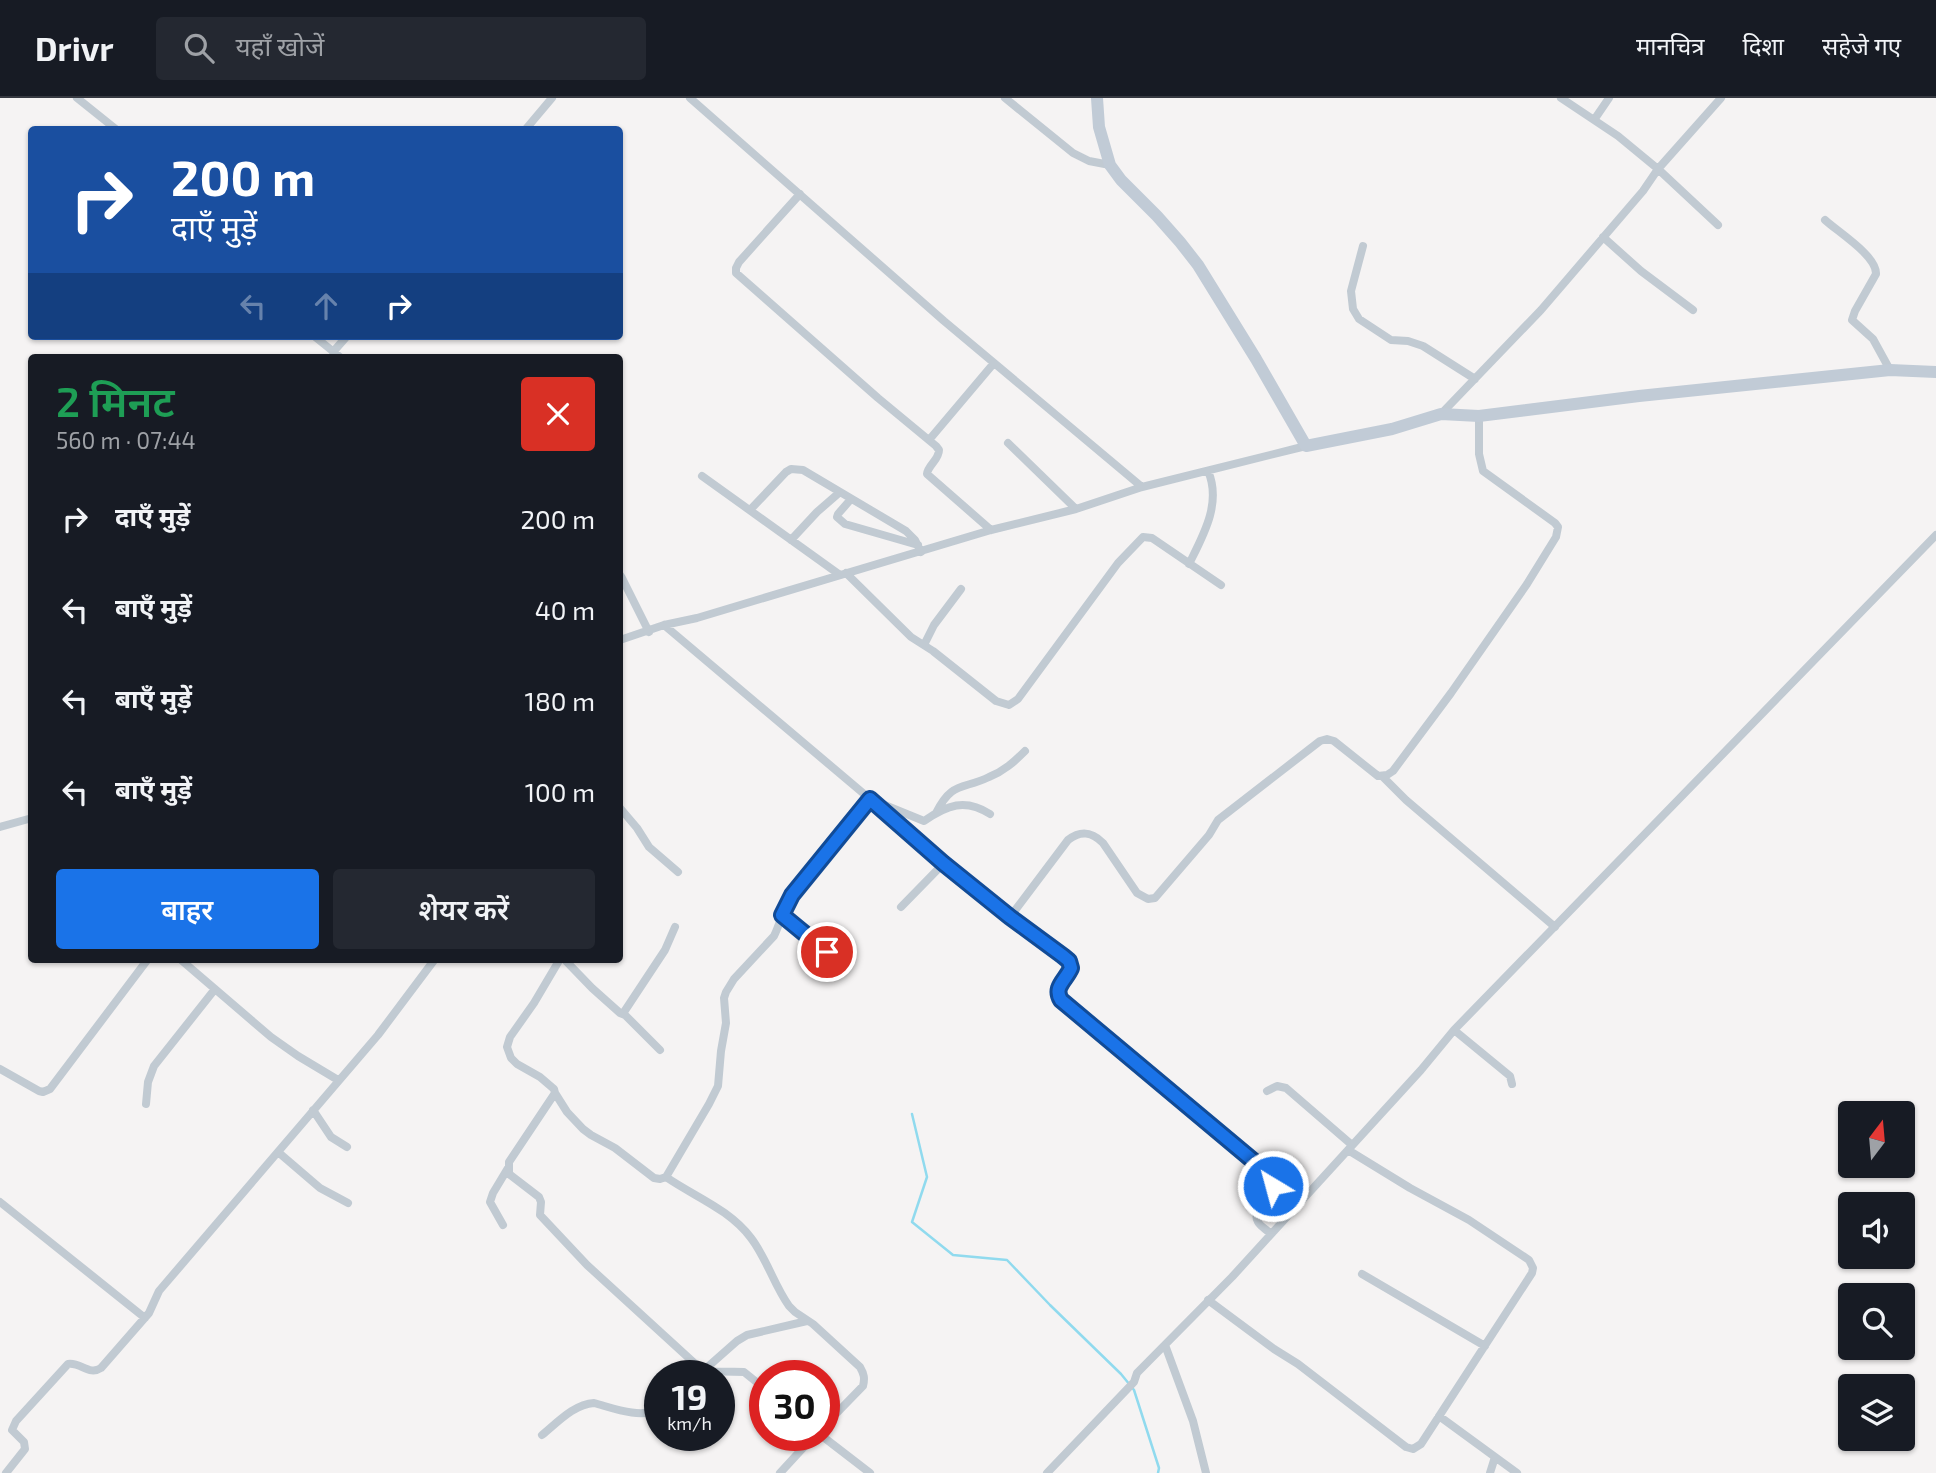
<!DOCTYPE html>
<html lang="hi">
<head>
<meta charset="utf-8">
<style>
	body { margin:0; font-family:"Exo 2","Noto Sans Devanagari",sans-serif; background:#242831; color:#f1f3f6; height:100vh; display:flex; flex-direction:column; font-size:26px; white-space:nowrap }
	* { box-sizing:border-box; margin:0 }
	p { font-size:23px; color:#9ea1a6 }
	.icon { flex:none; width:38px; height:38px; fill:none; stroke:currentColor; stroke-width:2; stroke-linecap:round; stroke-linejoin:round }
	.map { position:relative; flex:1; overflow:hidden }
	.details { position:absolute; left:28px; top:256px; width:595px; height:609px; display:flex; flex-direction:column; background:#171b24; border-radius:7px; box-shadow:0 2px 5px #0004 }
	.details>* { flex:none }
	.banner { position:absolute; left:28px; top:28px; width:595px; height:214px; border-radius:7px; box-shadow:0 2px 5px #0004; background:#1a4fa0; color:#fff; overflow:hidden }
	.needle { width:46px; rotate:16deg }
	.fabs { position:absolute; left:1838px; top:1003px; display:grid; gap:14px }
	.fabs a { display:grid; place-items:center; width:77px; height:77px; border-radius:7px; background:#171b24; box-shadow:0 2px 5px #0004; font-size:35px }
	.speed { position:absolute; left:644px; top:1262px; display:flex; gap:14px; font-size:35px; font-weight:700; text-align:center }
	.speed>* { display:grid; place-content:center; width:91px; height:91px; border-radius:50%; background:#171b24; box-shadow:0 2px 5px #0004; line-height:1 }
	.speed small { font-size:18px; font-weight:400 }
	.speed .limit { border:10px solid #d22; background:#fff; color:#111 }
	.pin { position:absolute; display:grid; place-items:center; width:60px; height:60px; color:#fff; margin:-30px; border:4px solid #fff; border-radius:50%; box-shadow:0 2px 7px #0007 }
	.me { position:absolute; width:77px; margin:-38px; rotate:323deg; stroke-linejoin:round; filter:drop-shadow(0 0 5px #0008) }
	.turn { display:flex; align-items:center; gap:24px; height:147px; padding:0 28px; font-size:32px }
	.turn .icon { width:91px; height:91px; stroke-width:2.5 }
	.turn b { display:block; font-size:49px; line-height:60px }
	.lanes { display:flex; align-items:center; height:66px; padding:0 28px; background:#0003; justify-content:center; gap:35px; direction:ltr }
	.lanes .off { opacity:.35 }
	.round { display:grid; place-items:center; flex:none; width:74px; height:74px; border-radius:7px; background:#242831 }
	.head { display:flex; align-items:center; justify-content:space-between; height:119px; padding:0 28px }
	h1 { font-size:42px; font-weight:600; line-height:52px; color:#1e9e55 }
	.action { display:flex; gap:14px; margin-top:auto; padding:14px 28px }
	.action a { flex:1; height:80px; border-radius:7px; background:#1a73e8; color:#fff; font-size:28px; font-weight:600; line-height:80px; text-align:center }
	.action a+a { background:#242831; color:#f1f3f6 }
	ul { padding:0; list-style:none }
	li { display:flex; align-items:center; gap:21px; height:91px; padding:0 28px }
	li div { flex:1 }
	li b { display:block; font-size:26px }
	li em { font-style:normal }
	header { display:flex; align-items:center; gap:42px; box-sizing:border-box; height:98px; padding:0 35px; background:#171b24; border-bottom:2px solid #363941 }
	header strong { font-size:33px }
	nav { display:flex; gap:38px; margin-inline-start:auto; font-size:24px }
	.search { width:490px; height:63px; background:#242831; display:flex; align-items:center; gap:18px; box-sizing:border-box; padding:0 24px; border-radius:7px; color:#9ea1a6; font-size:26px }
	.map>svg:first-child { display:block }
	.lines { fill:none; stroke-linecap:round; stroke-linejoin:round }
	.stream { stroke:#90daee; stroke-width:2.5 }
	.street { stroke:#c1cad2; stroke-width:8 }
	.secondary { stroke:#c1cbd6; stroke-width:12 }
	.route-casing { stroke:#114b97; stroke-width:18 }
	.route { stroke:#1a73e8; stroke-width:12 }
</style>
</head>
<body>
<header>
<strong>Drivr</strong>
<div class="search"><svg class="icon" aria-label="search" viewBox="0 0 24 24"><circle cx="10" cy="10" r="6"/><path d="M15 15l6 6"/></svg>यहाँ खोजें</div>
<nav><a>मानचित्र</a><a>दिशा</a><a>सहेजे गए</a></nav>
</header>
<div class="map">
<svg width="1936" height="1375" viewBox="0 0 1936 1375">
	<rect width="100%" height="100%" fill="#f5f3f3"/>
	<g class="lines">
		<!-- stream -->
		<path class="stream" d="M 912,1016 L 927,1079 L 912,1124 L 953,1157 L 1007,1162 L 1050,1207 L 1121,1276 L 1134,1292 L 1159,1370 L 1158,1375"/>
		<!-- street -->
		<path class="street" d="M 77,0 L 117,32
			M 690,0 L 944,223 L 1142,389
			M 1005,0 L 1073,55 L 1089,63 L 1110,67
			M 1561,0 L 1618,38 L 1658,71 L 1718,127
			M 1594,22 L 1609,0
			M 525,32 L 552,0
			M 800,96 L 739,164 L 736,170 L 736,175 L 878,300 L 936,348 L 939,352 C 939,362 928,367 927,376 L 991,432
			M 1825,122 C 1838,134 1877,158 1876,176 L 1855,213 L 1852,222 L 1873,241 L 1890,272
			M 1603,139 L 1641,173 L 1693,212
			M 1363,148 L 1351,193 L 1353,211 L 1359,221 L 1391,242 L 1408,243 L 1423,248 L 1475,281
			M 314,238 L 340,259
			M 333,254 L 347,238
			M 1441,316 L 1541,212 L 1643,93 L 1658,71 L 1721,0
			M 929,342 L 994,265
			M 1008,345 L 1076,411
			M 702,378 L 840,477
			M 851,401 L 838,416 L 837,419 L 845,426 L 918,447
			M 750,412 L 786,374 L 791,371 L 803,372 L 906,433 L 915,442 L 921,454
			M 791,442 L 817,414 L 840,394
			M 1189,466 C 1203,438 1222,405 1208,373
			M 846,475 L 911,539 L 933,553 L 996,603 L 1009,607 L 1018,601 L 1118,465 L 1143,439 L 1152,440 L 1221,487
			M 620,477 L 622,480 L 649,534
			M 664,527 L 870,701 L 944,765 L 1010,819 L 1069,863 C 1074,881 1051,885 1061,902 L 1269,1075 C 1281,1098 1249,1109 1258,1124 C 1260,1128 1267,1132 1271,1136
			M 620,542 L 664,527 L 697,520 L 991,432 L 1076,411 L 1142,389 L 1306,348
			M 924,547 L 934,527 L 961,491
			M 1382,678 L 1406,702 L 1555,829
			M 620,710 L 637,730 L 649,749 L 678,774
			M 936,715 C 952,683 962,692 989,679 C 1004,673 1014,664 1025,653
			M 0,729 L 32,720
			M 901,809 L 944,765
			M 782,817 L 827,854 L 839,858
			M 1010,819 L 1068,742 C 1081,732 1092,734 1103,745 L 1137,795 L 1148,801 L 1155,800 L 1209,737 L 1218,722 L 1320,643 L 1327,641 L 1334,643 L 1378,678 L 1387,677 L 1393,673 L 1451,595 L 1527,486 L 1556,439 L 1558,429 L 1555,425 L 1483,373 L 1479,356 L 1479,318
			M 180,861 L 271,939 L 298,958 L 338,982
			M 560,861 L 534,905 L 510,939 L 507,949 L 511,960 L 517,966 L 540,979 L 554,991 L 555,995 L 567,1014 L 583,1031 L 591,1037 L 615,1050 L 654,1080 L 660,1081 L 666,1079 C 695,1099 729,1111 751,1140 C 767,1161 774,1187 789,1208 L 795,1214 L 813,1226 L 860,1269 C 864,1276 865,1280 863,1288 L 827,1325 L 824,1333
			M 564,861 L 592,890 L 620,915 L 625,917 L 624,914 L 665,852 L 675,829
			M 625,917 L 660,952
			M 1454,932 L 1510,978 L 1512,986
			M 0,971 L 39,993 L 43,994 L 50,991 L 148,861
			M 1267,993 L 1277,988 L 1286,990 L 1352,1047
			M 555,995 L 509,1064 L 509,1076 L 539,1099 L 541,1104 L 540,1117 L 587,1167 L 703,1273
			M 146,1006 L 148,984 L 154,968 L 215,891
			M 313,1012 L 331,1039 L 347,1049
			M 278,1054 L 320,1090 L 348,1105
			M 666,1079 L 709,1006 L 718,988 L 721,953 L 726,925 L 724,900 L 726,894 L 734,881 L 774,838 C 781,824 783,809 792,797 L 870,701 L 924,723 C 947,707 965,700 990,716
			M 0,1104 L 145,1220
			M 503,1127 L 490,1104 L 493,1095 L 508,1070
			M 1362,1176 L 1485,1248
			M 1208,1202 L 1274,1251 L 1298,1266 L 1406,1349 L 1413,1351 L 1421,1346 L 1532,1175 L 1533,1170 L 1529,1162 L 1469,1122 L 1410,1090 L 1348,1052
			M 1165,1247 L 1193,1323 L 1206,1375
			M 701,1273 L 744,1274 L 765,1291
			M 695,1278 L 699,1272 L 703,1273 L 737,1243 L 747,1237 L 807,1223
			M 1439,1318 L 1517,1375
			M 542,1337 C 557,1325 574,1306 594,1305 C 616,1311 637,1320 660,1312
			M 822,1338 L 870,1375
			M 6,1375 L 25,1351 L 24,1344 L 12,1332 L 16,1323 L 68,1266 C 81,1264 89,1278 101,1270 L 149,1215 L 159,1193 L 378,937 L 435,861
			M 780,1375 L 814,1338 L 823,1337
			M 1047,1375 L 1134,1284 L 1137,1275 L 1232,1179 L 1421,972 L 1454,932 L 1936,437
			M 1490,1375 L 1495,1359"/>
		<!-- secondary -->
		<path class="secondary" d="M 1097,0 L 1099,29 L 1110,67 L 1121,82 L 1157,118 L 1180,144 L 1198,167 L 1256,261 L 1306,348 L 1392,331 L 1441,316 L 1479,318 L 1639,298 L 1890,272 L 1936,274"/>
	</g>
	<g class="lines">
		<defs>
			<path id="route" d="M 827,854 L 782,817 L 792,797 L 870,701 L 943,765 L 1010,819 L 1063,858 L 1069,863 L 1071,870 C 1066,882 1053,889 1061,902 L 1269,1076 L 1273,1082 L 1273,1088"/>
		</defs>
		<!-- route casing -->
		<use href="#route" class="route-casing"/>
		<!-- route -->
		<use href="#route" class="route"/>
	</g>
</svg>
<div class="fabs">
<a><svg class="needle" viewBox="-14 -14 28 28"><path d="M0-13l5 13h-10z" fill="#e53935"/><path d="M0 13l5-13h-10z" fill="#9ea1a6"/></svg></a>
<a><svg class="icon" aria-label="sound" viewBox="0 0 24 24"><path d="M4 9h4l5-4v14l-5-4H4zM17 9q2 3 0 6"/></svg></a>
<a><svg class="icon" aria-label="search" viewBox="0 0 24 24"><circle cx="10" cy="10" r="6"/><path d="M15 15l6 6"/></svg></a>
<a><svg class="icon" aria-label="layers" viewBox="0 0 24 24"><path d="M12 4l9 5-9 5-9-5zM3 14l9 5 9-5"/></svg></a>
</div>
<div class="speed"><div>19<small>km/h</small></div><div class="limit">30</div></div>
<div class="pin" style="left:827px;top:854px;background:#d93025"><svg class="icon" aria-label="arrive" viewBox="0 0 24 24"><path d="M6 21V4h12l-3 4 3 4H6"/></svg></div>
<svg class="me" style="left:1273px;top:1088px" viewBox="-20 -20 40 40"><circle r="17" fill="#1a73e8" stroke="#fff" stroke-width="3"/><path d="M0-11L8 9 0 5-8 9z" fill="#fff"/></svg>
<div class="banner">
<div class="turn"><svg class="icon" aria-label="right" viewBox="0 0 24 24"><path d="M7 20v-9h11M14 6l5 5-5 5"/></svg><div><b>200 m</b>दाएँ मुड़ें</div></div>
<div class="lanes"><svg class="icon off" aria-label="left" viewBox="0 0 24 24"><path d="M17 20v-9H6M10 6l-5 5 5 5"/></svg><svg class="icon off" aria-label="ahead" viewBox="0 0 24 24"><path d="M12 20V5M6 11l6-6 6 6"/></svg><svg class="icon" aria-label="right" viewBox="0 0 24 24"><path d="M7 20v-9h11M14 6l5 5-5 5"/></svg></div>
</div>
<section class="details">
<div class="head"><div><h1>2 मिनट</h1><p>560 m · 07:44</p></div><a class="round" style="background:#d93025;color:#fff"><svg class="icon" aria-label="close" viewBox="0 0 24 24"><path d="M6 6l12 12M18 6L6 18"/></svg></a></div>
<ul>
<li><svg class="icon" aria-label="right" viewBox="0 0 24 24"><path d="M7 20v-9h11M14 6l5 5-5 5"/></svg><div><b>दाएँ मुड़ें</b></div><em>200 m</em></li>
<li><svg class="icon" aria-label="left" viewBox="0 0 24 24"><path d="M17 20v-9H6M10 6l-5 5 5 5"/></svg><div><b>बाएँ मुड़ें</b></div><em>40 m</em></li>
<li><svg class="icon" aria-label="left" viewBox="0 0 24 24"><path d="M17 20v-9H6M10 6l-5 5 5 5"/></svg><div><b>बाएँ मुड़ें</b></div><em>180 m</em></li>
<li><svg class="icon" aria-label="left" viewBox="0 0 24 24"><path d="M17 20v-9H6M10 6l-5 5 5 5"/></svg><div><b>बाएँ मुड़ें</b></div><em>100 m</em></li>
</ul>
<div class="action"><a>बाहर</a><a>शेयर करें</a></div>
</section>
</div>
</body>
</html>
